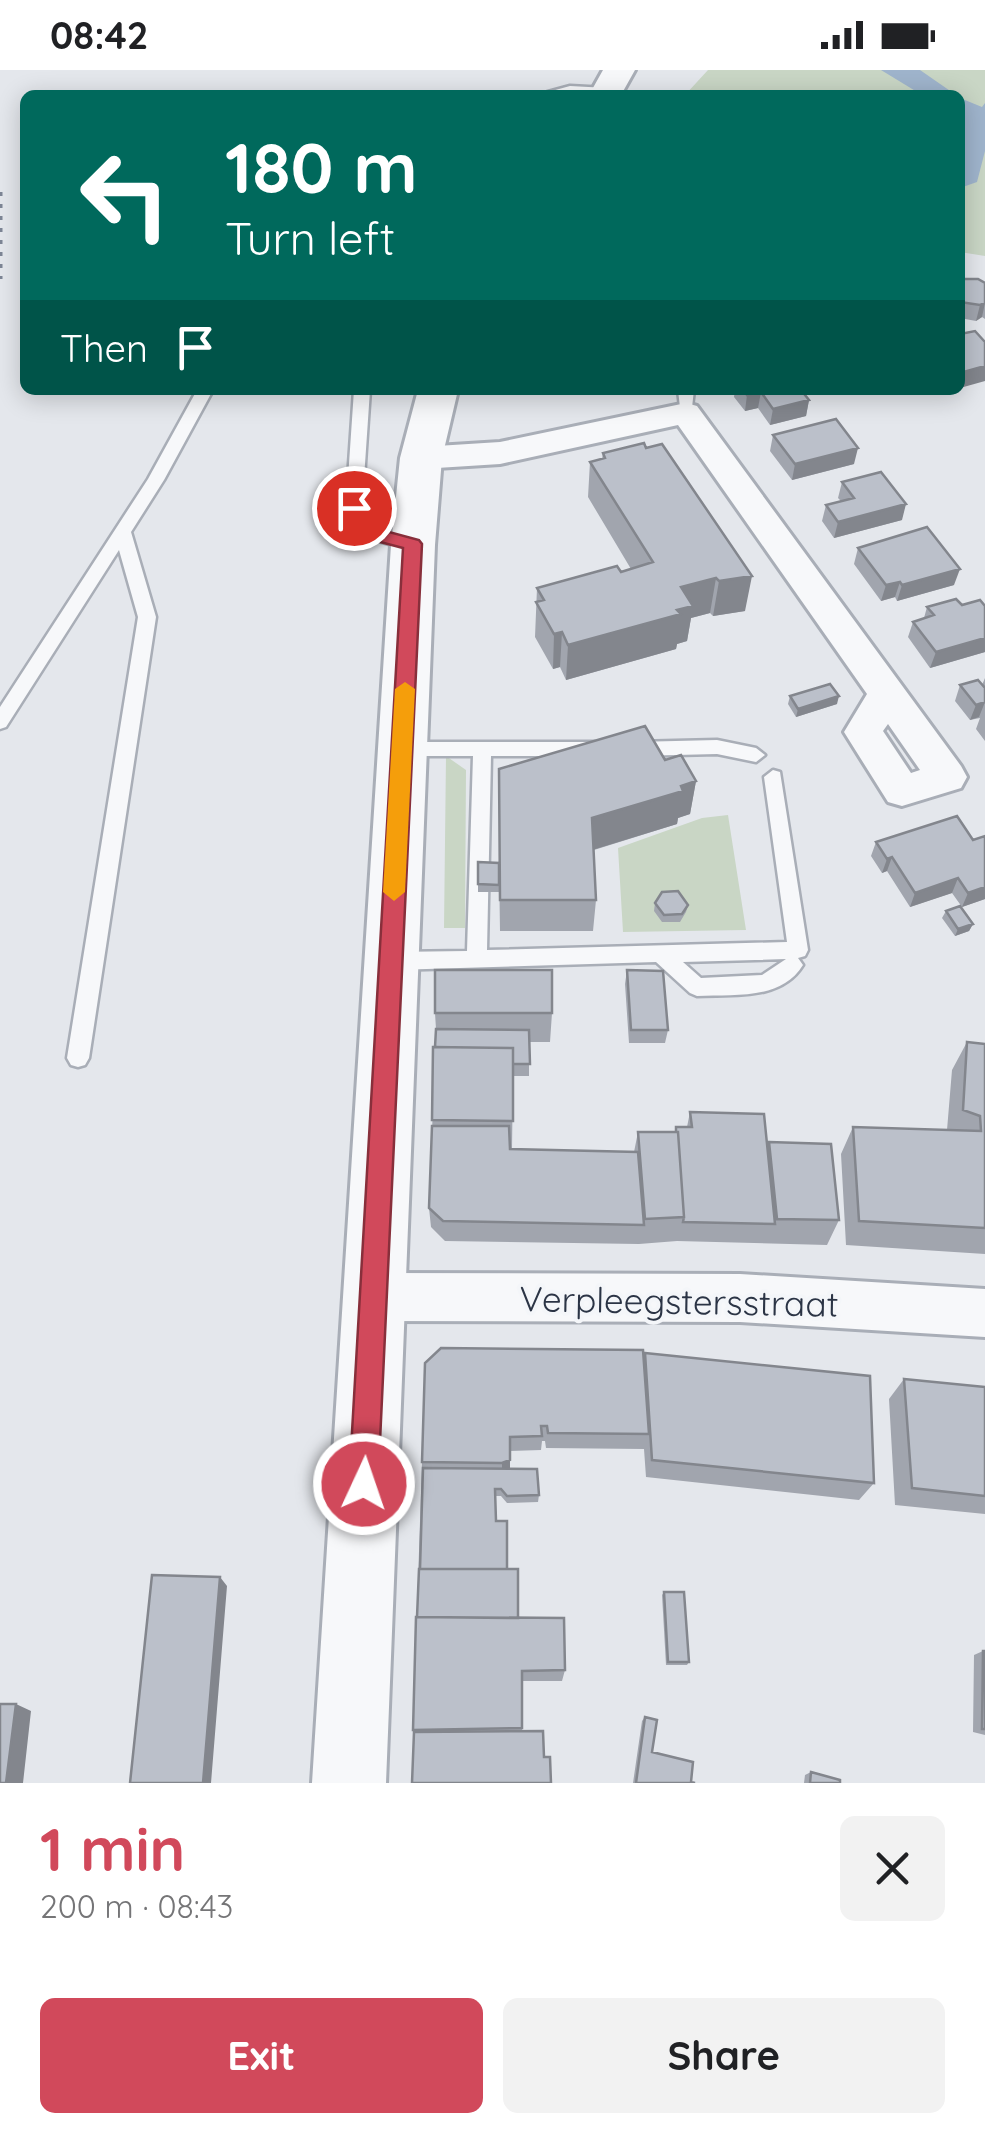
<!DOCTYPE html>
<html lang="en">
<head>
<meta charset="utf-8">
<style>
	body { margin:0; font-family:Quicksand,sans-serif; background:#f2f2f2; color:#202124; height:100vh; display:flex; flex-direction:column; font-size:38px; white-space:nowrap }
	* { box-sizing:border-box; margin:0 }
	p { font-size:32px; color:#757577 }
	.icon { flex:none; width:55px; height:55px; fill:none; stroke:currentColor; stroke-width:2; stroke-linecap:round; stroke-linejoin:round }
	.map { position:relative; height:1713px; overflow:hidden }
	.side { display:flex; flex-direction:column; background:#fff; flex:1 }
	.side>* { flex:none }
	.banner { position:absolute; left:20px; top:20px; width:945px; height:305px; border-radius:15px; box-shadow:0 5px 25px #0003; background:#00695c; color:#fff; overflow:hidden }
	.pin { position:absolute; display:grid; place-items:center; width:85px; height:85px; color:#fff; margin:-42px; border:5px solid #fff; border-radius:50%; box-shadow:0 2px 10px #0007 }
	.me { position:absolute; width:110px; margin:-55px; rotate:3deg; stroke-linejoin:round; filter:drop-shadow(0 0 8px #0008) }
	.turn { display:flex; align-items:center; gap:35px; height:210px; padding:0 40px; font-size:45px }
	.turn .icon { width:130px; height:130px; stroke-width:2.5 }
	.turn b { display:block; font-size:70px; line-height:85px }
	.then { display:flex; align-items:center; height:95px; padding:0 40px; background:#0003; gap:20px; font-size:38px }
	.round { display:grid; place-items:center; flex:none; width:105px; height:105px; border-radius:15px; background:#f2f2f2 }
	.overview { display:flex; align-items:center; justify-content:space-between; height:170px; padding:0 40px }
	h1 { font-size:60px; font-weight:700; line-height:75px; color:#d1495b }
	.action { display:flex; gap:20px; margin-top:auto; padding:20px 40px }
	.action a { flex:1; height:115px; border-radius:15px; background:#d1495b; color:#fff; font-size:40px; font-weight:700; line-height:115px; text-align:center }
	.action a+a { background:#f2f2f2; color:#202124 }
	.status { display:flex; justify-content:space-between; align-items:center; height:70px; padding:0 50px; background:#fff; direction:ltr }
	.status svg { height:28px; fill:currentColor }
	.map>svg:first-child { display:block }
	.green { fill:#c9d6c5 }
	.water { fill:#9fb4cc }
	.lines { fill:none; stroke-linecap:round; stroke-linejoin:round }
	.service-casing { stroke:#a9aeb7; stroke-width:5 }
	.minor-casing { stroke:#a9aeb7; stroke-width:6 }
	.tertiary-casing { stroke:#a9aeb7; stroke-width:6 }
	.service { fill:#f7f8fa; fill-rule:evenodd }
	.minor { fill:#f7f8fa; fill-rule:evenodd }
	.tertiary { fill:#f7f8fa; fill-rule:evenodd }
	.rail { stroke:#7d8696; stroke-width:5; stroke-dasharray:4 8; stroke-linecap:butt }
	.wall { fill:#a1a5ae }
	.shaded-wall { fill:#83868d }
	.building { fill:#bbc0ca; stroke:#83868d; stroke-width:2.5 }
	.route { fill:#d1495b; stroke:#882f3b; stroke-width:2.5 }
	.slow { fill:#f59e0b }
	.labels { text-anchor:middle; dominant-baseline:central; stroke-width:8; stroke-linejoin:round; paint-order:stroke }
	.street-label { font-size:35px; fill:#2b3445; stroke:#f4f6f9 }
</style>
</head>
<body>
<div class="status"><b>08:42</b><svg viewBox="0 0 49 12"><path d="M0 12V9h3v3zM5 12V6h3v6zM10 12V3h3v9zM15 12V0h3v12zM26 1h20v11H26zM47 4h2v5h-2z"/></svg></div>
<div class="map">
<svg width="985" height="1713" viewBox="0 0 985 1713">
	<rect width="100%" height="100%" fill="#e4e7ec"/>
	<!-- green -->
	<path class="green" d="M 708,0 L 985,0 L 985,186 L 960,182 L 960,25 L 685,25 Z
		M 446,686 L 466,700 L 465,858 L 444,858 Z
		M 728,745 L 746,860 L 623,862 L 618,778 L 702,748 Z"/>
	<!-- water -->
	<path class="water" d="M 881,0 L 920,0 L 956,25 L 922,25 Z
		M 960,28 L 982,37 L 985,33 L 985,81 L 977,112 L 960,118 Z"/>
	<g class="lines">
		<defs>
			<path id="service" d="M 570,16 L 607,18 L 613,22 L 610,25 L 537,25 Z
				M 197,320 L 213,320 L 164,410 L 131,462 L 156,547 L 89,988 L 85,995 L 78,997 L 71,995 L 67,988 L 138,547 L 119,480 L 6,657 L 0,659 L 0,637 L 148,409 Z
				M 354,320 L 370,320 L 362,438 L 374,458 L 419,471 L 419,479 L 413,481 L 362,466 L 346,438 Z
				M 678,320 L 694,320 L 691,346 L 681,346 Z
				M 717,670 L 756,678 L 765,685 L 756,692 L 717,684 L 634,686 L 625,679 L 634,672 Z
				M 402,672 L 595,672 L 604,679 L 595,686 L 491,686 L 487,880 L 787,872 L 764,707 L 773,700 L 780,702 L 808,880 L 805,886 L 798,888 L 803,895 C 781,931 733,924 697,926 L 690,923 L 656,892 L 393,900 L 386,897 L 383,891 L 386,885 L 393,882 L 467,881 L 473,686 L 402,686 L 393,679 ZM 786,889 L 762,905 L 701,908 L 683,892 Z"/>
			<path id="minor" d="M 686,333 L 697,336 L 961,696 L 967,707 L 961,718 L 902,736 L 888,732 L 844,662 L 867,624 L 678,355 L 500,394 L 421,399 L 409,396 L 404,388 L 409,380 L 421,377 L 500,372 ZM 888,654 L 920,700 L 911,703 L 883,661 Z
				M 373,1203 L 740,1204 L 985,1219 L 985,1267 L 740,1252 L 373,1251 L 355,1244 L 348,1227 L 355,1210 Z"/>
			<path id="tertiary" d="M 603,0 L 635,0 L 621,25 L 589,25 Z
				M 418,320 L 458,320 L 442,388 L 435,475 L 386,1713 L 312,1713 L 391,475 L 400,388 Z"/>
		</defs>
		<!-- service casing -->
		<use href="#service" class="service-casing"/>
		<!-- minor casing -->
		<use href="#minor" class="minor-casing"/>
		<!-- tertiary casing -->
		<use href="#tertiary" class="tertiary-casing"/>
		<!-- service -->
		<use href="#service" class="service"/>
		<!-- minor -->
		<use href="#minor" class="minor"/>
		<!-- tertiary -->
		<use href="#tertiary" class="tertiary"/>
		<!-- rail -->
		<path class="rail" d="M 0,122 L 0,209"/>
	</g>
	<!-- wall -->
	<path class="wall" d="M 960,209 L 985,213 L 985,249 L 982,247 L 976,251 L 960,248 Z
		M 735,320 L 804,320 L 803,323 L 809,330 L 806,346 L 770,355 L 758,338 L 745,341 L 734,327 Z
		M 773,365 L 854,394 L 792,410 L 770,381 Z
		M 644,373 L 745,541 L 713,546 L 710,543 L 691,548 L 687,571 L 677,574 L 676,579 L 566,610 L 560,597 L 553,599 L 535,567 L 537,518 L 631,499 L 588,427 L 590,392 L 602,389 L 603,383 Z
		M 842,412 L 902,450 L 834,468 L 822,451 L 826,435 L 841,431 L 838,428 Z
		M 858,478 L 954,515 L 897,531 L 895,527 L 881,531 L 854,494 Z
		M 985,536 L 985,582 L 930,598 L 908,567 L 913,552 L 924,548 L 927,537 Z
		M 985,608 L 985,671 L 976,659 L 980,648 L 970,650 L 955,631 L 960,615 L 982,615 Z
		M 790,626 L 837,634 L 796,647 L 788,634 Z
		M 665,690 L 696,711 L 690,744 L 678,748 L 677,754 L 594,780 L 596,830 L 593,861 L 500,861 L 499,794 L 499,822 L 478,822 L 478,792 L 499,793 Z
		M 985,766 L 985,829 L 962,837 L 952,823 L 910,837 L 887,801 L 882,803 L 871,786 L 876,772 L 973,770 Z
		M 655,833 L 688,835 L 686,842 L 680,852 L 662,852 L 654,841 Z
		M 946,841 L 973,854 L 969,861 L 955,866 L 942,848 Z
		M 627,900 L 668,960 L 665,973 L 629,973 L 625,914 Z
		M 435,943 L 552,943 L 550,972 L 529,972 L 529,1006 L 513,1006 L 512,1078 L 510,1079 L 634,1082 L 638,1062 L 675,1062 L 676,1057 L 687,1057 L 690,1042 L 767,1076 L 769,1072 L 839,1150 L 827,1175 L 677,1171 L 639,1174 L 445,1171 L 431,1157 L 429,1138 L 436,959 Z
		M 967,972 L 985,974 L 985,1184 L 846,1175 L 841,1084 L 853,1057 L 947,1060 L 952,1000 Z
		M 645,1283 L 874,1413 L 859,1430 L 646,1407 L 644,1379 L 546,1378 L 545,1371 L 542,1371 L 541,1380 L 510,1381 L 510,1399 L 539,1425 L 538,1432 L 507,1433 L 501,1426 L 495,1426 L 496,1451 L 518,1548 L 565,1600 L 562,1611 L 522,1611 L 522,1661 L 544,1687 L 551,1713 L 414,1663 L 413,1660 L 422,1392 L 644,1288 Z
		M 904,1309 L 985,1317 L 985,1444 L 895,1435 L 889,1329 Z
		M 664,1522 L 689,1592 L 687,1595 L 666,1595 L 662,1525 Z
		M 983,1581 L 985,1581 L 985,1665 L 973,1662 L 974,1585 Z
		M 645,1647 L 652,1682 L 691,1712 L 695,1713 L 633,1713 L 642,1651 Z
		M 811,1702 L 840,1713 L 804,1713 L 805,1705 Z"/>
	<!-- shaded-wall -->
	<path class="shaded-wall" d="M 985,233 L 982,247 L 976,251 L 980,235 Z
		M 985,296 L 985,311 L 960,318 L 960,303 Z
		M 761,322 L 758,338 L 745,341 L 747,325 Z
		M 809,330 L 806,346 L 770,355 L 773,339 Z
		M 858,378 L 854,394 L 792,410 L 795,394 Z
		M 906,434 L 902,450 L 834,468 L 838,452 Z
		M 960,499 L 954,515 L 897,531 L 902,515 Z
		M 752,506 L 745,541 L 713,546 L 719,511 Z
		M 716,508 L 710,543 L 691,548 L 687,571 L 677,574 L 676,579 L 566,610 L 568,575 L 681,517 Z
		M 900,512 L 895,527 L 881,531 L 886,515 Z
		M 562,562 L 560,597 L 553,599 L 554,564 Z
		M 985,568 L 985,582 L 930,598 L 936,582 Z
		M 839,626 L 837,634 L 796,647 L 798,639 Z
		M 985,632 L 979,647 L 970,650 L 976,635 Z
		M 696,711 L 690,744 L 678,748 L 677,754 L 589,781 L 592,748 Z
		M 892,787 L 887,801 L 882,803 L 887,789 Z
		M 958,808 L 952,823 L 910,837 L 915,823 Z
		M 985,817 L 985,829 L 962,837 L 968,823 Z
		M 973,854 L 969,861 L 955,866 L 958,859 Z
		M 510,1390 L 510,1404 L 502,1406 L 502,1393 Z
		M 220,1507 L 227,1516 L 211,1713 L 203,1713 Z
		M 16,1634 L 31,1641 L 23,1713 L 6,1713 Z"/>
	<!-- building -->
	<path class="building" d="M 960,209 L 978,209 L 985,213 L 985,233 L 980,235 L 960,232 Z
		M 975,261 L 985,272 L 985,296 L 960,303 L 960,264 Z
		M 744,320 L 801,320 L 809,330 L 773,339 L 761,322 L 747,325 Z
		M 836,349 L 858,378 L 795,394 L 773,365 Z
		M 644,373 L 646,378 L 662,374 L 752,506 L 719,511 L 716,508 L 681,517 L 693,536 L 677,540 L 681,544 L 568,575 L 562,562 L 554,564 L 536,532 L 544,530 L 537,518 L 617,496 L 621,502 L 653,492 L 590,392 L 605,388 L 603,383 Z
		M 881,402 L 906,434 L 838,452 L 826,435 L 854,428 L 842,412 Z
		M 927,457 L 960,499 L 902,515 L 900,512 L 886,515 L 858,478 Z
		M 956,529 L 962,535 L 980,530 L 985,536 L 985,568 L 936,582 L 913,552 L 934,545 L 927,537 Z
		M 978,610 L 985,618 L 985,632 L 976,635 L 960,615 Z
		M 830,614 L 839,626 L 798,639 L 790,626 Z
		M 645,656 L 665,690 L 681,685 L 696,711 L 681,716 L 683,721 L 592,748 L 596,830 L 500,830 L 499,699 Z
		M 957,746 L 973,770 L 985,766 L 985,817 L 968,823 L 958,808 L 915,823 L 892,787 L 887,789 L 876,772 Z
		M 478,792 L 499,793 L 499,815 L 478,814 Z
		M 678,821 L 688,835 L 682,844 L 664,845 L 655,833 L 662,822 Z
		M 960,836 L 973,854 L 958,859 L 946,841 Z
		M 435,900 L 552,900 L 552,943 L 435,943 Z
		M 627,900 L 663,901 L 668,960 L 631,960 Z
		M 436,959 L 529,960 L 530,994 L 513,994 L 513,978 L 435,977 Z
		M 967,972 L 985,974 L 985,1158 L 859,1151 L 853,1057 L 981,1061 L 980,1046 L 963,1040 Z
		M 433,977 L 513,978 L 513,1051 L 432,1050 Z
		M 690,1042 L 764,1044 L 775,1154 L 683,1152 L 684,1147 L 678,1062 L 676,1062 L 676,1057 L 692,1057 Z
		M 432,1056 L 509,1056 L 510,1079 L 638,1082 L 644,1155 L 443,1151 L 429,1138 Z
		M 638,1062 L 678,1062 L 684,1147 L 645,1149 Z
		M 769,1072 L 831,1074 L 839,1150 L 777,1149 Z
		M 441,1278 L 643,1280 L 649,1364 L 548,1363 L 547,1356 L 541,1356 L 542,1366 L 510,1367 L 510,1390 L 502,1393 L 422,1392 L 425,1293 Z
		M 645,1283 L 870,1306 L 874,1413 L 652,1390 Z
		M 904,1309 L 985,1317 L 985,1426 L 912,1418 Z
		M 423,1398 L 537,1399 L 539,1425 L 507,1426 L 501,1419 L 495,1419 L 496,1451 L 507,1451 L 507,1499 L 420,1499 Z
		M 419,1499 L 518,1499 L 518,1548 L 417,1547 Z
		M 152,1505 L 220,1507 L 203,1713 L 130,1713 Z
		M 664,1522 L 684,1522 L 689,1592 L 668,1592 Z
		M 416,1547 L 564,1548 L 565,1600 L 522,1601 L 522,1658 L 413,1660 Z
		M 983,1581 L 985,1581 L 985,1659 L 982,1659 Z
		M 0,1634 L 16,1634 L 6,1713 L 0,1713 Z
		M 645,1647 L 657,1650 L 652,1682 L 693,1692 L 691,1712 L 695,1713 L 636,1713 Z
		M 543,1661 L 544,1687 L 550,1687 L 551,1713 L 412,1713 L 414,1662 Z
		M 811,1702 L 840,1710 L 840,1713 L 810,1713 Z"/>
	<!-- route -->
	<path class="route" d="M 354,432 L 360,434 L 374,458 L 419,470 L 422,474 L 378,1414 L 374,1424 L 364,1428 L 353,1424 L 349,1414 L 403,478 L 361,467 L 345,438 Z"/>
	<!-- slow -->
	<path class="slow" d="M 405,612 L 415,619 L 405,822 L 394,831 L 383,822 L 395,619 Z"/>
	<g class="labels">
		<!-- street labels -->
		<g class="street-label">
			<text transform="translate(679 1231) rotate(1)">Verpleegstersstraat</text>
		</g>
	</g>
</svg>
<div class="pin" style="left:354px;top:438px;background:#d93025"><svg class="icon" aria-label="arrive" viewBox="0 0 24 24"><path d="M6 21V4h12l-3 4 3 4H6"/></svg></div>
<svg class="me" style="left:364px;top:1414px" viewBox="-20 -20 40 40"><circle r="17" fill="#d1495b" stroke="#fff" stroke-width="3"/><path d="M0-11L8 9 0 5-8 9z" fill="#fff"/></svg>
<div class="banner">
<div class="turn"><svg class="icon" aria-label="left" viewBox="0 0 24 24"><path d="M17 20v-9H6M10 6l-5 5 5 5"/></svg><div><b>180 m</b>Turn left</div></div>
<div class="then">Then<svg class="icon" aria-label="arrive" viewBox="0 0 24 24"><path d="M6 21V4h12l-3 4 3 4H6"/></svg></div>
</div>
</div>
<section class="side">
<div class="overview"><div><h1>1 min</h1><p>200 m · 08:43</p></div><a class="round"><svg class="icon" aria-label="close" viewBox="0 0 24 24"><path d="M6 6l12 12M18 6L6 18"/></svg></a></div>
<div class="action"><a>Exit</a><a>Share</a></div>
</section>
</body>
</html>
